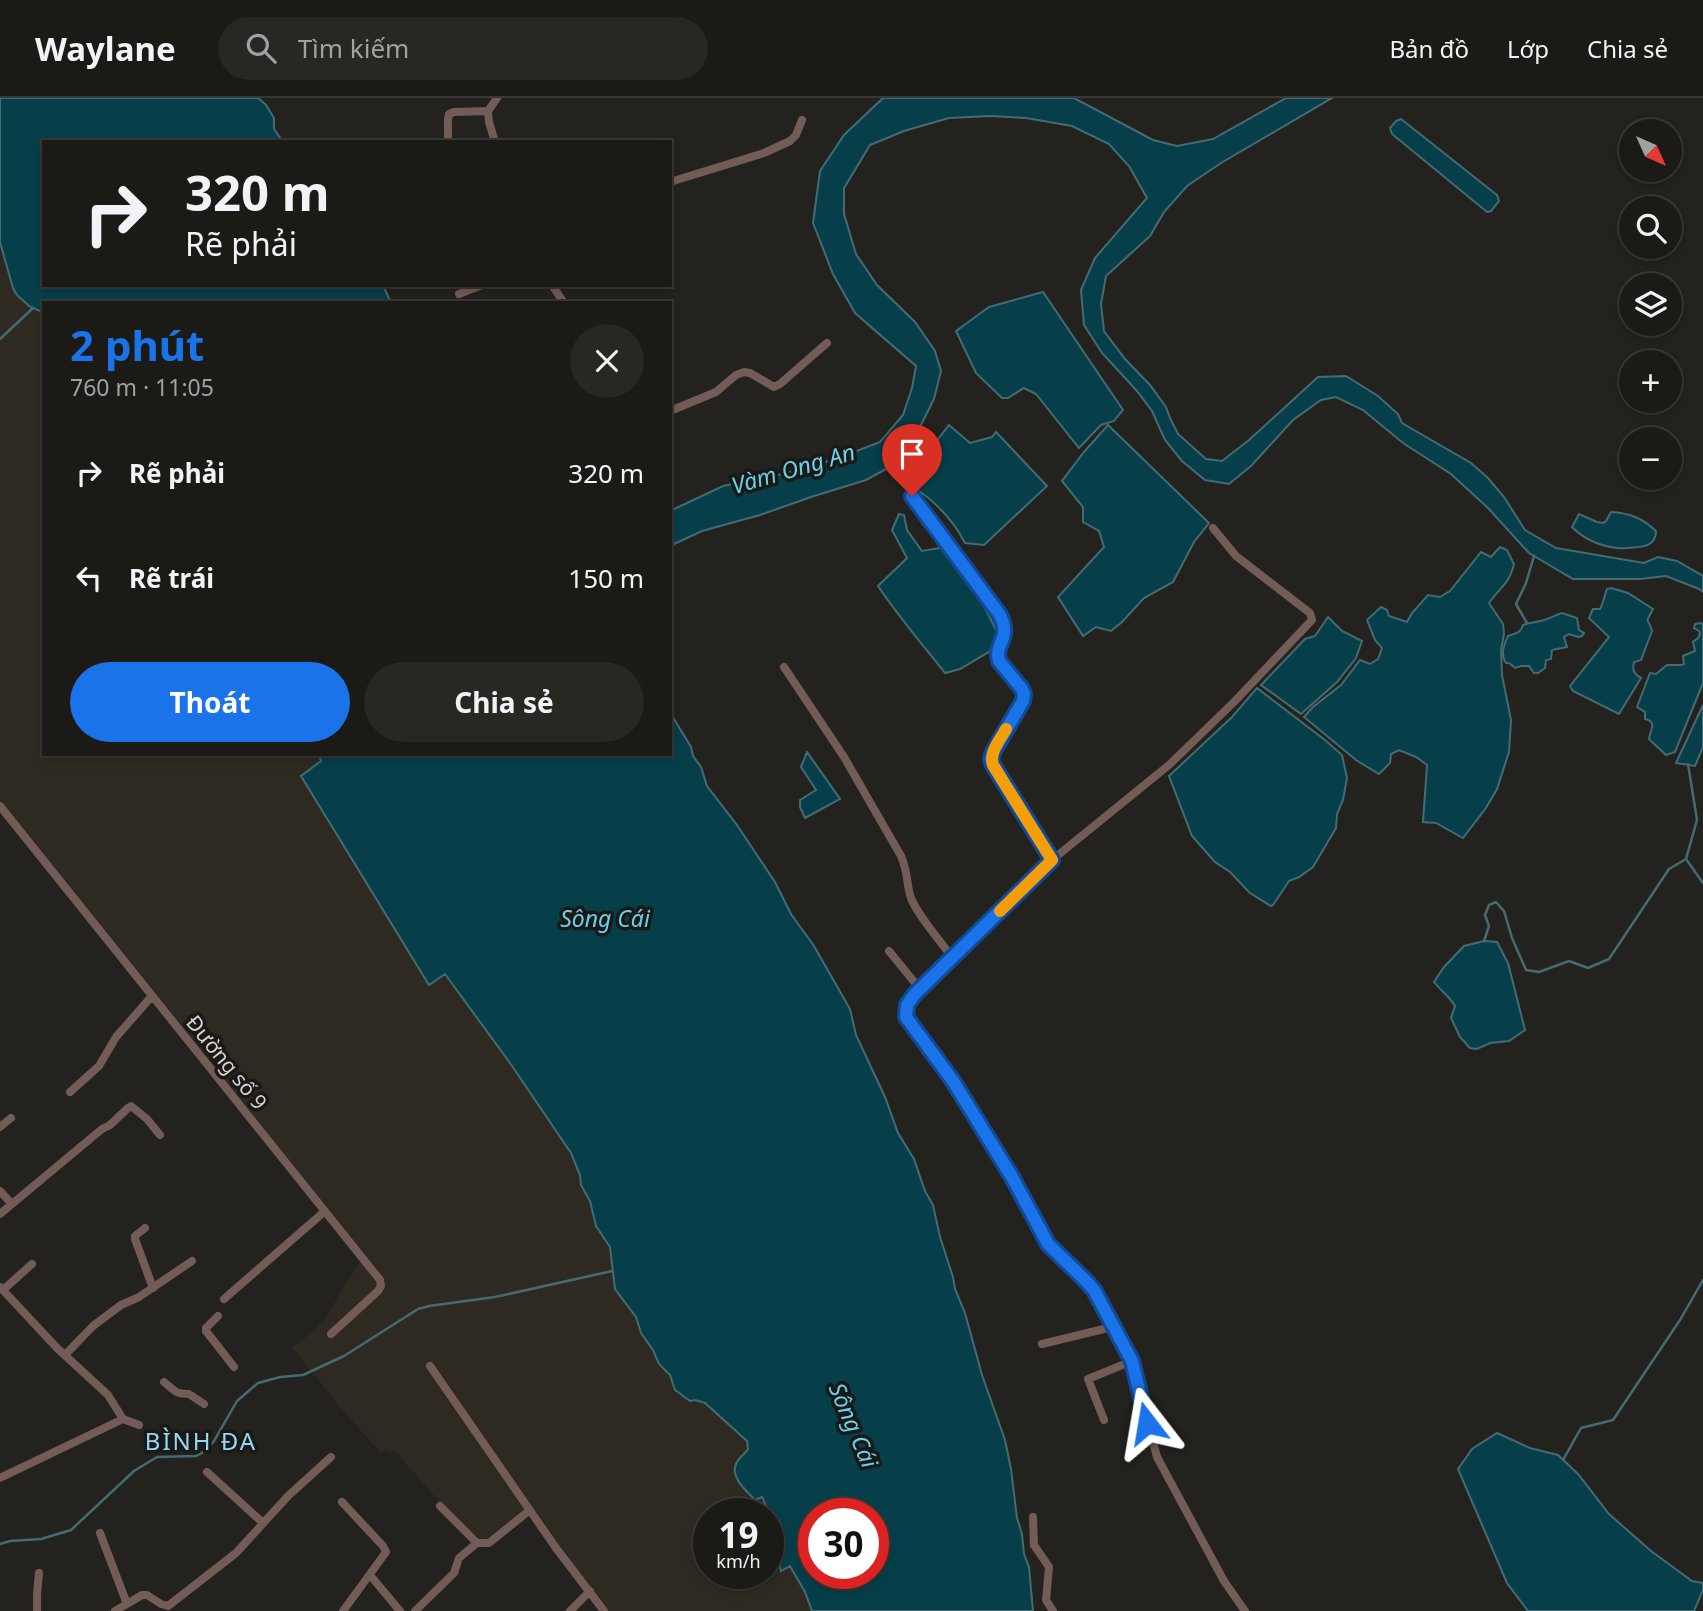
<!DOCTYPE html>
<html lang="vi">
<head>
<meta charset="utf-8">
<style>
	body { margin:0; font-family:"Noto Sans",sans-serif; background:#282724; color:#f1f3f6; height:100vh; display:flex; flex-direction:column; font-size:26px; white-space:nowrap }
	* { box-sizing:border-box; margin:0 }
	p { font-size:23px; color:#a0a1a1 }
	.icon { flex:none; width:38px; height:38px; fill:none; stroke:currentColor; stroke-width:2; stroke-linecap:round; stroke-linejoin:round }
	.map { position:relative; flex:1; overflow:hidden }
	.panel { position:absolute; left:42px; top:203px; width:630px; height:455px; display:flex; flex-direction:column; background:#1b1a17; border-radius:0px; box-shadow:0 4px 10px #0003,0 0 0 2px #393836 }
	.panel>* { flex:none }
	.hud { position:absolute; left:42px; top:42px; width:630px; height:147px; border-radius:0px; box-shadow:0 4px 10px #0003,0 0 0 2px #393836; background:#1b1a17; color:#f1f3f6; overflow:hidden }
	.needle { width:46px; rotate:135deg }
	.tools { position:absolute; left:1619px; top:21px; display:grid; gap:14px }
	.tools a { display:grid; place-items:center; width:63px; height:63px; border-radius:50%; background:#1b1a17; box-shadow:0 4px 10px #0003,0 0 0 2px #393836; font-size:35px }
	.speed { position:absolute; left:693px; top:1400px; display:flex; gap:14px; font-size:35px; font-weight:700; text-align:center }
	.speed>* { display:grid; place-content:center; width:91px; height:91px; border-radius:50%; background:#1b1a17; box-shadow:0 4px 10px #0003,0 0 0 2px #393836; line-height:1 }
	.speed small { font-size:18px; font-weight:400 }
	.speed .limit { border:10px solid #d22; background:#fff; color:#111 }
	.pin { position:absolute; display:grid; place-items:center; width:60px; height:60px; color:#fff; margin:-72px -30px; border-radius:50% 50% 50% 0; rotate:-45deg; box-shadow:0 0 7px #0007 }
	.pin .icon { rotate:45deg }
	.me { position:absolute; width:77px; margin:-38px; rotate:346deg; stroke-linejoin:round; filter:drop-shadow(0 0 5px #0008) }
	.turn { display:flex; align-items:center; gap:24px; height:147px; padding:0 28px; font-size:32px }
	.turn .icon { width:91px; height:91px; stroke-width:2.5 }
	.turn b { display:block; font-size:49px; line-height:60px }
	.round { display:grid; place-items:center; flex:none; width:74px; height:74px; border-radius:37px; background:#282724 }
	.headline { display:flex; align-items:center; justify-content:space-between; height:119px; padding:0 28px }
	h1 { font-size:42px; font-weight:700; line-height:52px; color:#1a73e8 }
	.cta { display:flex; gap:14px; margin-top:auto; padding:14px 28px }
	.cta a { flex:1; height:80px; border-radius:42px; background:#1a73e8; color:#fff; font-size:28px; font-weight:700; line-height:80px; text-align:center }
	.cta a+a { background:#282724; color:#f1f3f6 }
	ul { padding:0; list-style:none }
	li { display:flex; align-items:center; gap:21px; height:105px; padding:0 28px }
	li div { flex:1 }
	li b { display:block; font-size:26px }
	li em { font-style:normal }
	header { display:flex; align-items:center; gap:42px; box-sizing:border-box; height:98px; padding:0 35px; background:#1b1a17; border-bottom:2px solid #393836 }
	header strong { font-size:33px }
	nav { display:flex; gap:38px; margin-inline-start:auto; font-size:24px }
	.search { width:490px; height:63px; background:#282724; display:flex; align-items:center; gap:18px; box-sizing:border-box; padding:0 24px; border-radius:38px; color:#a0a1a1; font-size:26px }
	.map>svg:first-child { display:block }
	.built { fill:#2f2a21; fill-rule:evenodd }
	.water { fill:#063f4a; stroke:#446b72; stroke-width:2; fill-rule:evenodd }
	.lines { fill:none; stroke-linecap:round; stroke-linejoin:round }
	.stream { stroke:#446b72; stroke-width:2.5 }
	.street { stroke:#735c55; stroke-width:8 }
	.route-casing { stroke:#114b97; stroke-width:18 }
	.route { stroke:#1a73e8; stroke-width:12 }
	.slow { stroke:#f59e0b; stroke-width:12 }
	.labels { text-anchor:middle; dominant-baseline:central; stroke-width:7; stroke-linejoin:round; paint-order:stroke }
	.street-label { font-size:21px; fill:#d4d3d1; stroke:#1b1915 }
	.water-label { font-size:23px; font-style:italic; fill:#6ad0e9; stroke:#1b1915 }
	.quarter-label { font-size:24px; letter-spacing:2px; fill:#94d8f6; stroke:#1b1915 }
</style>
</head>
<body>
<header>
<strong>Waylane</strong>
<div class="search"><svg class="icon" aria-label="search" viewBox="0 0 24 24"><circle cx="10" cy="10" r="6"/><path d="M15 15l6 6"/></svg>Tìm kiếm</div>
<nav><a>Bản đồ</a><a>Lớp</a><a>Chia sẻ</a></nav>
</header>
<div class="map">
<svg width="1703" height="1513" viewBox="0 0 1703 1513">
	<rect width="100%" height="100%" fill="#24221f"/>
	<!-- built -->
	<path class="built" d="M 0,144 L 13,190 L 17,197 L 29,208 L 44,215 L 44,656 L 319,656 L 321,662 L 301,678 L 429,887 L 444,875 L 510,965 L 571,1055 L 580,1077 L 581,1088 L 590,1103 L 596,1128 L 610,1149 L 615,1190 L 636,1219 L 641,1235 L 653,1252 L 659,1266 L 670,1277 L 675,1292 L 683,1298 L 705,1305 L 747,1343 L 748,1351 L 739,1361 L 738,1382 L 754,1402 L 762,1399 L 779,1435 L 782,1473 L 789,1468 L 805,1494 L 812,1513 L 609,1513 L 558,1446 L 532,1407 L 488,1442 L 479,1441 L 441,1405 L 394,1352 L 389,1355 L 386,1352 L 381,1355 L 345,1315 L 292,1249 L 310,1236 L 326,1220 L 340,1195 L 364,1158 L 0,702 ZM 709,1416 L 768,1416 L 768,1475 L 709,1475 Z"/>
	<!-- water -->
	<path class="water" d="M 0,0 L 258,0 L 266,7 L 274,20 L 274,31 L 283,44 L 44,44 L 44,187 L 383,187 L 391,205 L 44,205 L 44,215 L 29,208 L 17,197 L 13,190 L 0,144 Z
		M 885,0 L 1074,0 L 1153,42 L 1177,48 L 1213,41 L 1286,0 L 1332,0 L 1221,65 L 1187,88 L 1164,114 L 1150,138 L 1106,178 L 1101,206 L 1104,233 L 1125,261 L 1150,287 L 1166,309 L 1170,320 L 1178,336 L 1206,361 L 1222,363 L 1249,342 L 1318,279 L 1346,278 L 1378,298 L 1398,316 L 1402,325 L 1471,365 L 1488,380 L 1504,399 L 1525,432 L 1556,450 L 1644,465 L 1658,459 L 1677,463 L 1703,478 L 1703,494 L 1699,491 L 1666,478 L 1640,481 L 1573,481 L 1529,455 L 1488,410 L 1451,376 L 1403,345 L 1363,312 L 1336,299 L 1321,302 L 1293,322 L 1251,368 L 1229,386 L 1205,382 L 1182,363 L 1165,342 L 1152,313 L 1137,293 L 1102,255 L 1084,227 L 1081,192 L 1095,160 L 1147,100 L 1129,68 L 1109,46 L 1072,28 L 1026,20 L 990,18 L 949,20 L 904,33 L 870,47 L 844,90 L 844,116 L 856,156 L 877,187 L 915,224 L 935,253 L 941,273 L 934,301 L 920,329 L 899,364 L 866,382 L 811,399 L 760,417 L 702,433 L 670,448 L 670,413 L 723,388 L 783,376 L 839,360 L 880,344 L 903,317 L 912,290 L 916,268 L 855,215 L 833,176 L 813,125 L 820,73 L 844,37 L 882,1 Z
		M 1401,21 L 1497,97 L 1499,103 L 1491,113 L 1487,114 L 1392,36 L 1390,30 L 1396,23 Z
		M 1043,194 L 1123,312 L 1114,323 L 1101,327 L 1079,350 L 1036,296 L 1024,290 L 1008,300 L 1002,300 L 976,275 L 956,233 L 989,209 Z
		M 949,327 L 970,345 L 992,339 L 996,334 L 1047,388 L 984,447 L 965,445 C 953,422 935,403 913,389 L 912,375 Z
		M 1108,327 L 1209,425 L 1194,444 L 1173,484 L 1144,500 L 1122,524 L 1111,533 L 1096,529 L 1083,538 L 1058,499 L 1104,449 L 1099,433 L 1083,424 L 1083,409 L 1062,383 L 1084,354 Z
		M 1611,414 C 1630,415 1642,420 1656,433 C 1656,444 1649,448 1639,449 C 1631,449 1624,451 1617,450 C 1600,448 1584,441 1572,429 L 1579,416 L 1597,424 L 1603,425 L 1606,423 Z
		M 899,416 L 904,417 L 907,432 L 922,453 L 945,449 L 981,502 L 997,534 L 992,552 L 960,571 L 945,575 C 922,546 898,518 878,488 L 907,460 L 892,432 Z
		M 1500,449 L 1507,452 L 1514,466 C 1509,487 1500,489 1489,505 L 1503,526 L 1504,536 L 1501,552 L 1502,577 L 1511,622 L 1509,654 L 1497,691 L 1486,710 L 1463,740 L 1436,725 L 1423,724 L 1427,667 L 1416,659 L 1399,652 L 1391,656 L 1390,665 L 1379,676 L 1356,662 L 1304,619 L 1313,609 L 1341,587 L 1360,562 L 1370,566 L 1378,561 L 1382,550 L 1375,542 L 1367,522 L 1381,509 L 1387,512 L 1389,518 L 1407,524 L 1412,515 L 1428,497 L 1440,499 L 1450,493 L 1481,454 L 1491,459 Z
		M 1611,490 L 1628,495 L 1653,511 C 1644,528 1648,518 1652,533 L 1641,562 L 1634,564 C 1632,572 1634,576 1641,580 L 1619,616 L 1573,593 L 1570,588 L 1609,539 L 1589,520 L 1593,511 L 1600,511 C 1604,504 1604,498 1607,491 Z
		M 1562,515 L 1577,520 L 1579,532 L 1584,535 L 1582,538 L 1578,539 L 1569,536 L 1564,539 L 1567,549 L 1552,552 L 1551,561 L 1546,562 L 1545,570 L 1538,575 L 1534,575 L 1529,568 L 1521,568 L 1515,570 L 1509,565 L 1506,565 C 1500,557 1504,546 1508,538 C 1516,535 1520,536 1523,527 C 1530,524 1534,525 1540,523 C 1548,522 1555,517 1562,515 Z
		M 1328,519 L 1342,533 L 1362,543 L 1356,560 L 1337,584 L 1301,616 L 1261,587 L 1305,541 L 1315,538 Z
		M 1700,525 L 1703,526 L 1703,585 L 1675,654 L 1666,657 L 1649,641 C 1650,632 1658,624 1645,621 L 1645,614 L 1637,609 L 1650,575 L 1656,576 L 1667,567 L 1681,567 L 1684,566 L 1683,558 L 1695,553 L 1693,544 L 1698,540 L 1700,536 L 1699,533 L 1694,530 L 1695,526 Z
		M 1257,590 L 1325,642 L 1342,657 L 1347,680 L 1343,702 L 1337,716 L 1336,730 L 1313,769 L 1299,779 L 1289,783 L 1273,807 L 1271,808 L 1250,795 L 1230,774 L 1215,764 L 1192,738 L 1169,678 L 1232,619 Z
		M 1703,607 L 1703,649 L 1695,668 L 1676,665 Z
		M 670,611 L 674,621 L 691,649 L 693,658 L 701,669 L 707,688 L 737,727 L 775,784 L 791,816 L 814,848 L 850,911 L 856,937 L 885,999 L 898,1035 L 914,1061 L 925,1093 L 933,1107 L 940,1139 L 953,1179 L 955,1191 L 965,1215 L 982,1277 L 1005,1342 L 1011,1371 L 1017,1420 L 1022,1436 L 1024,1456 L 1029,1469 L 1033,1513 L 812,1513 L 805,1494 L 790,1468 L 781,1473 L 771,1439 L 779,1435 L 762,1399 L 755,1402 C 747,1393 730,1380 736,1366 C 738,1360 745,1356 748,1351 L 747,1343 L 705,1305 L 695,1302 L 690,1303 L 675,1292 L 670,1277 L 659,1266 L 653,1252 L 641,1235 L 636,1219 L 615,1191 L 610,1149 L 596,1128 L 590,1103 L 581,1087 L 580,1077 L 571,1055 L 510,965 L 445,876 L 429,887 L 301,678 L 321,663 L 319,656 L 670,656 ZM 814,1416 L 873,1416 L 873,1475 L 814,1475 Z
		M 807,654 L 840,701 L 805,720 L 800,709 L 800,702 L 816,692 L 801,669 Z
		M 1484,843 L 1497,844 L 1508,865 L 1525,932 L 1509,943 L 1490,945 L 1477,951 L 1470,950 L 1460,939 L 1451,920 L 1455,908 C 1449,898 1441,893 1434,884 L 1444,869 L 1464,848 Z
		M 1497,1335 L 1530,1350 L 1558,1357 L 1578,1376 L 1609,1416 L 1651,1453 L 1692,1483 L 1703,1485 L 1703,1492 L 1694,1513 L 1528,1513 L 1507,1485 L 1458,1371 L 1472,1351 Z"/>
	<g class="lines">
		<!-- stream -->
		<path class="stream" d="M 0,241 L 33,210
			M 1527,525 L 1516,506 L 1526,485 L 1534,458
			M 1688,666 L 1697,722 L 1686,761 L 1703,785
			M 1484,843 L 1489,828 L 1485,817 L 1489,807 L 1496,804 L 1504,813 L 1512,840 L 1526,872 L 1539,874 L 1569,863 L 1588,870 L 1609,861 L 1669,771 L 1686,761
			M 1563,1362 L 1581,1330 L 1613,1322 L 1680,1222 L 1703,1182
			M 0,1446 L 10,1443 L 41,1441 L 71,1432 L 134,1373 L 157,1359 L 196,1358 L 207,1352 L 214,1343 L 237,1303 L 258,1285 L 280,1279 L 303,1277 L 344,1258 L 418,1211 L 429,1208 L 495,1199 L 612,1173"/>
		<!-- street -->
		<path class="street" d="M 447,44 C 450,35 446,26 449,16 L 454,14 L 488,13
			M 495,44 L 489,24 L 488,13 L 497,0
			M 670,84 L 764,55 L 790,43 L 796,37 L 802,22
			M 552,187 L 564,205
			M 459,196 L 482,187
			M 670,313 L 716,294 L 736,277 L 744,274 L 750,275 L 774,289 L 780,286 L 827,245
			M 912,398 L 1000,517 C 1012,542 995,543 999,563 L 1022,591 L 1024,596 L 1023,602 L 993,654 L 991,661 L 993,667 L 1052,762
			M 1213,430 L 1236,458 L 1310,515 L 1312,522 L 1234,604 L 1169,667 L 1052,762 L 920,891 C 912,899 905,907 906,919 L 953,983 L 1012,1079 L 1048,1146 L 1085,1182 L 1094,1192 L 1132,1263 L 1157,1359 L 1224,1483 L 1245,1513
			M 784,569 L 844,659 L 901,758 C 908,774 906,782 910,797 C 914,813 941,844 952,859
			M 0,708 L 380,1182 L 381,1188 L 378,1193 L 331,1236
			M 889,853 L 920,891
			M 70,994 L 99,968 L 116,939 L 152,898
			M 0,1029 L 11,1020
			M 0,1093 L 12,1106
			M 0,1116 L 102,1031 L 110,1027 L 128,1010 L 131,1008 L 147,1021 L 160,1037
			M 145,1130 L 135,1138 L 135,1141 L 153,1190
			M 0,1189 L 57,1250 L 108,1297 L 123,1321
			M 3,1192 L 32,1166
			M 224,1201 L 325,1113
			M 218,1218 L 206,1230 L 206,1233 L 234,1269
			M 1042,1246 L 1112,1229
			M 65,1257 L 93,1228 L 121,1207 L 139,1199 L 192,1163
			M 430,1268 L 556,1450 L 604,1513
			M 164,1284 C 175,1293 175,1296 189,1296 L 204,1306
			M 1104,1322 L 1088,1281 L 1132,1263
			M 207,1374 L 263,1425
			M 0,1380 L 123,1321 L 139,1327
			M 342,1404 L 383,1448 L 386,1454 L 343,1513
			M 440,1408 L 477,1445
			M 1033,1419 L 1034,1447 L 1049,1469 L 1046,1502 L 1053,1513
			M 100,1435 L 127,1506
			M 370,1477 L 400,1513
			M 37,1513 L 37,1496 L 39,1475
			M 115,1513 L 142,1497 L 147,1497 L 161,1506 L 168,1508 L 236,1455 L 288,1398 L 331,1359
			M 415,1513 L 454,1475 L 459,1460 L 477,1445 L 489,1445 L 530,1412
			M 570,1513 L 590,1493"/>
	</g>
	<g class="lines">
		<defs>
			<path id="route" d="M 912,398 L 1000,517 C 1012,542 994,544 999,563 L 1022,591 L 1024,596 L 1023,603 L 993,654 L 991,661 L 993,667 L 1052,762 L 914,897 L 907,907 L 906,919 L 953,983 L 1012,1079 L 1048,1146 L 1085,1182 L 1094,1192 L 1132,1263 L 1147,1325"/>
		</defs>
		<!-- route casing -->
		<use href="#route" class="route-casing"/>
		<!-- route -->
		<use href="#route" class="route"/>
		<!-- slow -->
		<path class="slow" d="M 1000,813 L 1052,762 L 993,667 C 989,654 1000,642 1006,631"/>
	</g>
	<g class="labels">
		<!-- street labels -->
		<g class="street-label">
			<text transform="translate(227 964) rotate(51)">Đường số 9</text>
		</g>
		<!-- water labels -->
		<g class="water-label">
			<text transform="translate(793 370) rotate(-16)">Vàm Ong An</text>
			<text x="605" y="820">Sông Cái</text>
			<text transform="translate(854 1327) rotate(67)">Sông Cái</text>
		</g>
		<!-- quarter labels -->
		<g class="quarter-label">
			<text x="201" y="1342">BÌNH ĐA</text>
		</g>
	</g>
</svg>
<div class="tools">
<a><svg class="needle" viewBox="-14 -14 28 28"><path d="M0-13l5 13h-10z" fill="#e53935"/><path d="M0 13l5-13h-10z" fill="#a0a1a1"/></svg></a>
<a><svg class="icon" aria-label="search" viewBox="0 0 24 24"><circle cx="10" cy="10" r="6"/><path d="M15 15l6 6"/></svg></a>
<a><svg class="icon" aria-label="layers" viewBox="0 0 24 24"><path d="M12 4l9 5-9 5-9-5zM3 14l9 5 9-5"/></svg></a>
<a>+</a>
<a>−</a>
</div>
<div class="speed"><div>19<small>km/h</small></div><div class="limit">30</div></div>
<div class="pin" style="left:912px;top:398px;background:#d93025"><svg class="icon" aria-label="arrive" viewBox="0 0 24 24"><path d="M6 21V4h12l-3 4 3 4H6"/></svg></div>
<svg class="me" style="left:1147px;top:1325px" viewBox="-20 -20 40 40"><path d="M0-17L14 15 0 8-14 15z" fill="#1a73e8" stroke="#fff" stroke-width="4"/></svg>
<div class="hud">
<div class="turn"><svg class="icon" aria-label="right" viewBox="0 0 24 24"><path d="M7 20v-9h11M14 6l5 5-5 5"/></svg><div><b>320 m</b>Rẽ phải</div></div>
</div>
<section class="panel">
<div class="headline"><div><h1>2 phút</h1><p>760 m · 11:05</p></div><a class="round"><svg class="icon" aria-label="close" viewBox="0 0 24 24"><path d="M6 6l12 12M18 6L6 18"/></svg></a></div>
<ul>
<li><svg class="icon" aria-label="right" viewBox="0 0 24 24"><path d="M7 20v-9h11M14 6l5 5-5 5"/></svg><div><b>Rẽ phải</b></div><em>320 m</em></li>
<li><svg class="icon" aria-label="left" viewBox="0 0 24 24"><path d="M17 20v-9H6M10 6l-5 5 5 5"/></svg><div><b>Rẽ trái</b></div><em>150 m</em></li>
</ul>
<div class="cta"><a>Thoát</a><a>Chia sẻ</a></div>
</section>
</div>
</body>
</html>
